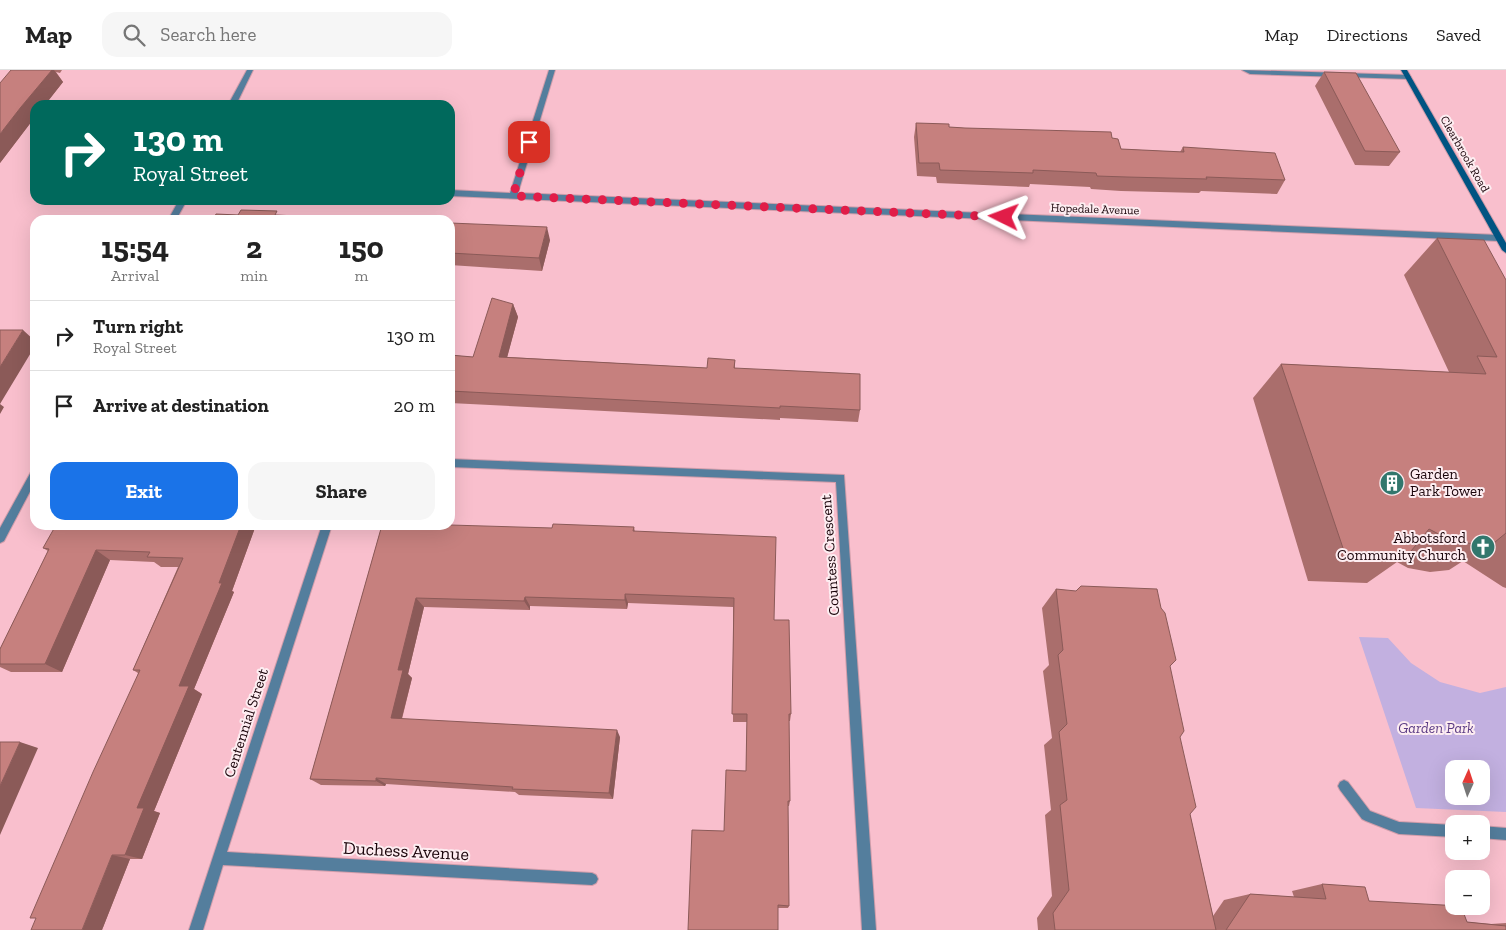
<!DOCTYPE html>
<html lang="en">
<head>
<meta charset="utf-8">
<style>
	body { margin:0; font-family:"Zilla Slab",serif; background:#f6f6f6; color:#222; height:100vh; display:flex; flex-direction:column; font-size:19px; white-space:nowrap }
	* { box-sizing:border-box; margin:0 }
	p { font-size:16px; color:#767676 }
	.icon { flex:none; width:28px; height:28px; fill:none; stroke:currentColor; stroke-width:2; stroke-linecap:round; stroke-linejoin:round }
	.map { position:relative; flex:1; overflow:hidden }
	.sheet { position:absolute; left:30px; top:145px; width:425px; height:315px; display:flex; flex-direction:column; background:#fff; border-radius:15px; box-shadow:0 5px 20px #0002 }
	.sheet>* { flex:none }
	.hud { position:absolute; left:30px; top:30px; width:425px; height:105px; border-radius:15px; box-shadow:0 5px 20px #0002; background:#00695c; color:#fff; overflow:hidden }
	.needle { width:32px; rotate:3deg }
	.tools { position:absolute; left:1445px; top:690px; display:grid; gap:10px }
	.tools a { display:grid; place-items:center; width:45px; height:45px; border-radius:10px; background:#fff; box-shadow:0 5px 20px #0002; font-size:25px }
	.pin { position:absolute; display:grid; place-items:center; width:42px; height:42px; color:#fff; margin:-21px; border-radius:10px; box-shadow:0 2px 8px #0006 }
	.me { position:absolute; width:55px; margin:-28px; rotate:273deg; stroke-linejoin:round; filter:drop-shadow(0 0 4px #0008) }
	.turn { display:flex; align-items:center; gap:18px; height:105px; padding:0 20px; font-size:22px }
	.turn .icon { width:65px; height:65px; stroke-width:2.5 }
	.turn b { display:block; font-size:35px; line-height:42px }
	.eta { display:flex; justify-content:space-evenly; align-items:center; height:85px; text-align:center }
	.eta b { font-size:30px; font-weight:700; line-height:35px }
	.action { display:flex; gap:10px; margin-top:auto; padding:10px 20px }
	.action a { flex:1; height:58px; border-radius:15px; background:#1a73e8; color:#fff; font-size:20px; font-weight:700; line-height:58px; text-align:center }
	.action a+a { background:#f6f6f6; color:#222 }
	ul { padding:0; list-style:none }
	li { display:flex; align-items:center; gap:15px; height:70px; padding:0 20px; border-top:1px solid #e0e0e0 }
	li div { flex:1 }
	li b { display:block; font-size:19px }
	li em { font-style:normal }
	header { display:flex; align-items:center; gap:30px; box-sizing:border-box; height:70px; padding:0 25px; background:#fff; border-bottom:1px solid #e0e0e0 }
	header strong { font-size:24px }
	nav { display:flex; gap:28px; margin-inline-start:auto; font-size:18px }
	.search { width:350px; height:45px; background:#f6f6f6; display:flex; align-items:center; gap:12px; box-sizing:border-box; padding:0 18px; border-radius:15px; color:#767676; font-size:19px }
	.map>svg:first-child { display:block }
	.green { fill:#c2b0e0; fill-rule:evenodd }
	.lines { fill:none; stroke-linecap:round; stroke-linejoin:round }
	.service-casing { stroke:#d19daa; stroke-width:2 }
	.minor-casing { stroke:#d19daa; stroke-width:2 }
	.secondary-casing { stroke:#d19daa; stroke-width:2 }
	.service { fill:#547e9d; fill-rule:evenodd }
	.minor { fill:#547e9d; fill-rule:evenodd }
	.secondary { fill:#005482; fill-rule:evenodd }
	.wall { fill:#aa6e6c }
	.shaded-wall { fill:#8b5a58 }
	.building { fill:#c6807e; stroke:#8b5a58 }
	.route { stroke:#e11d48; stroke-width:9; stroke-dasharray:0 16.2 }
	.labels { text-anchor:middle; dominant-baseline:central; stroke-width:4; stroke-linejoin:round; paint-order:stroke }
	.far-street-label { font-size:12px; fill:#1a040a; stroke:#fdedf1 }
	.poi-label { font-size:15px; fill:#1a040a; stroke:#fdedf1; text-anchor:start }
	.street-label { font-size:15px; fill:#1a040a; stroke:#fdedf1 }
	.park-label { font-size:15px; font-style:italic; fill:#5b3b84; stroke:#fdedf1 }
	.near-street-label { font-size:18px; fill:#1a040a; stroke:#fdedf1 }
</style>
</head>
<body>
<header>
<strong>Map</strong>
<div class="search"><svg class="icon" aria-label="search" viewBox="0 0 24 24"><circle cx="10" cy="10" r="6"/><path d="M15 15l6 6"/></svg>Search here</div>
<nav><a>Map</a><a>Directions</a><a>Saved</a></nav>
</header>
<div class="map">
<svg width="1506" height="860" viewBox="0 0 1506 860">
	<rect width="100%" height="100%" fill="#f9bfcd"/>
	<!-- green -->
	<path class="green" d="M 1359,567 L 1388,568 L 1411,593 L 1440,612 L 1480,623 L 1506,617 L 1506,742 L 1416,738 ZM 1454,699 L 1481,699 L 1481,726 L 1454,726 Z"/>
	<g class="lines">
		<defs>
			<path id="service" d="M 1242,0 L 1408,5 L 1411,7 L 1408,9 L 1250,4 Z
				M 1344,710 L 1348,712 L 1370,741 L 1399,752 L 1454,755 L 1454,767 L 1399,764 L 1366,751 L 1362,749 L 1340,720 L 1338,716 L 1340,712 Z
				M 1481,756 L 1506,758 L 1506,770 L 1481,768 Z"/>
			<path id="minor" d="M 247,0 L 253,0 L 236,35 L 228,35 Z
				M 549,0 L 555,0 L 518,123 L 1499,165 L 1503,168 L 1499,171 L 450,126 L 450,120 L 510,123 Z
				M 179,130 L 187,130 L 176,150 L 168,150 Z
				M 450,389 L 844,405 L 876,860 L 862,860 L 836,412 L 450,397 Z
				M 35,399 L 35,412 L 4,471 L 0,473 L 0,458 L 32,400 Z
				M 322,455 L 332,455 L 227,782 L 592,803 L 596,805 L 598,809 L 596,813 L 592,815 L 223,795 L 203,860 L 189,860 Z"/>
			<path id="secondary" d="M 1401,0 L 1407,0 L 1506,173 L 1506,183 L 1502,180 Z"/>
		</defs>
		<!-- service casing -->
		<use href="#service" class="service-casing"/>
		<!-- minor casing -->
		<use href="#minor" class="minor-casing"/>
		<!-- secondary casing -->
		<use href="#secondary" class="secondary-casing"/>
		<!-- service -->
		<use href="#service" class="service"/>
		<!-- minor -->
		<use href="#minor" class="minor"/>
		<!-- secondary -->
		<use href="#secondary" class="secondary"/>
	</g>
	<!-- wall -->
	<path class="wall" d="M 11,0 L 62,0 L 60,3 L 56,2 L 63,12 L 35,47 L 0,93 Z
		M 1324,2 L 1400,82 L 1389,96 L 1355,95 L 1315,16 Z
		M 916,53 L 949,57 L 1112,68 L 1121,79 L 1180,82 L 1183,77 L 1285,110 L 1277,124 L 1201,121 L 1199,123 L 1121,121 L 1091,119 L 1090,117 L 1030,114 L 1029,117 L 937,113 L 936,107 L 917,106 L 914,67 Z
		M 450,153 L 550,170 L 542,201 L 450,195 Z
		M 1437,168 L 1506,210 L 1506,518 L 1503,517 L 1463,491 L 1449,500 L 1430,502 L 1408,498 L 1397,492 L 1367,513 L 1308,511 L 1253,328 L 1281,294 L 1449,302 L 1404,205 Z
		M 513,234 L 518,247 L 507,287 L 707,298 L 735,290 L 735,298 L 860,340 L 858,352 L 780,348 L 780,350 L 450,333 L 450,285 L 473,287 Z
		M 256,455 L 232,521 L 234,522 L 194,619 L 202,624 L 154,741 L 160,743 L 142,789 L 130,789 L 102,860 L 138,603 L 133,600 L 178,497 L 161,497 L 154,492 L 110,490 L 62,602 L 11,602 L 0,597 L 0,579 L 48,481 L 43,478 Z
		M 382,455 L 552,458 L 634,457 L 635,462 L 774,550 L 791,644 L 790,651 L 789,651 L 790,731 L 789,736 L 788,736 L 789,836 L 788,838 L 778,838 L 724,761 L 746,701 L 747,652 L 733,652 L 733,537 L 628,533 L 627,539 L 530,536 L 530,540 L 424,537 L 408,604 L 412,608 L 402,649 L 620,667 L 613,729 L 519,725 L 515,722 L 386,714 L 385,716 L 321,715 L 310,709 Z
		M 1056,519 L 1170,596 L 1190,744 L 1213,846 L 1224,830 L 1250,824 L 1294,827 L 1292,821 L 1322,814 L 1369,831 L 1467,852 L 1491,854 L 1506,853 L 1506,860 L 1038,860 L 1037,848 L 1052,826 L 1045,745 L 1051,740 L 1044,675 L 1052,668 L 1043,601 L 1049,595 L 1042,538 Z"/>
	<!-- shaded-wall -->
	<path class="shaded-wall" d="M 52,0 L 54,0 L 63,12 L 45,35 L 35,35 L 35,47 L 0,93 L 0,64 L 21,37 Z
		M 547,157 L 550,170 L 542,201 L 539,188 Z
		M 513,234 L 518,247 L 504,299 L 499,287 Z
		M 23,260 L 35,271 L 35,276 L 0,334 L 4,337 L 0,344 L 0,297 Z
		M 241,455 L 256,455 L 232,521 L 234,522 L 194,619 L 202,624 L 154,741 L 160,743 L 142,789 L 125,785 L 137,738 L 179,616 Z
		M 96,480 L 110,490 L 62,602 L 45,594 Z
		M 625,524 L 628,533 L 627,539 L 625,530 Z
		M 525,527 L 530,536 L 530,540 L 524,531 Z
		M 416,528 L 424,537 L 408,604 L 412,608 L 400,655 L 391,648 L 398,600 Z
		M 617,660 L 620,667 L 613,729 L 609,723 Z
		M 20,672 L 38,678 L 0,765 L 0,716 Z
		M 376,708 L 386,714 L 385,716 L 376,711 Z
		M 112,785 L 130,789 L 102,860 L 82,860 Z"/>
	<!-- building -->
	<path class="building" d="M 11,0 L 52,0 L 21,37 L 0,64 L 0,13 Z
		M 1324,2 L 1356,3 L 1400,82 L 1365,81 Z
		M 916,53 L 949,54 L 949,57 L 965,58 L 1111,62 L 1112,68 L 1118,69 L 1121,79 L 1184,82 L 1183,77 L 1275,83 L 1285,110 L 1206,107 L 1207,109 L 1127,107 L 1097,106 L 1096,103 L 1033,100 L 1033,103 L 940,100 L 939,93 L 919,93 Z
		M 241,140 L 277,141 L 275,145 L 387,150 L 213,150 L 216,144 L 238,145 Z
		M 450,153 L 547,157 L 539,188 L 450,183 Z
		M 1437,168 L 1484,170 L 1506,210 L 1506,463 L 1495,472 L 1474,474 L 1450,470 L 1429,459 L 1407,486 L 1345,484 L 1281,294 L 1486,304 L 1477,286 L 1497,287 Z
		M 492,228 L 513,234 L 499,287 L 707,298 L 708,288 L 735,290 L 734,298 L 860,304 L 860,340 L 780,336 L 780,338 L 450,321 L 450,285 L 473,287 Z
		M 0,260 L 23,260 L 0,297 Z
		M 553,454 L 634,457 L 633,461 L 776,467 L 774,550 L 789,550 L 791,644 L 789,644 L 790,731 L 788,731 L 789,836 L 778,835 L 778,860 L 688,860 L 692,760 L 724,761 L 726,700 L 746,701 L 747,644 L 732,644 L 734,528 L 625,524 L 625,530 L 525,527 L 524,531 L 416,528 L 398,600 L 403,600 L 391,648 L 617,660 L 609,723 L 512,719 L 513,717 L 376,708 L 376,711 L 310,709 L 382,455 L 450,455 L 552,458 Z
		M 56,455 L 241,455 L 219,513 L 222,513 L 179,616 L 189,616 L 137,738 L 144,738 L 125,785 L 112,785 L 82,860 L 31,860 L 36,848 L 30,848 L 93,702 L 140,600 L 133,600 L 183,488 L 147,487 L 150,482 L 96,480 L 45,594 L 0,594 L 0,579 L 49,479 L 43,478 Z
		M 1081,516 L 1157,519 L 1161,538 L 1165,543 L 1176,590 L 1170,596 L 1184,661 L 1180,667 L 1196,737 L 1190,744 L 1216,860 L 1055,860 L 1053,843 L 1069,820 L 1060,735 L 1067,730 L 1059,662 L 1067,654 L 1058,585 L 1063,580 L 1056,519 L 1076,521 Z
		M 0,672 L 20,672 L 0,716 Z
		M 1322,814 L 1365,817 L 1369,831 L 1461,836 L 1467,852 L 1506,856 L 1506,860 L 1226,860 L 1250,824 L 1326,829 Z"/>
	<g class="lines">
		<!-- route -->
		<path class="route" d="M 529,72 L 513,126 L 1004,147"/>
	</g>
	<!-- icons -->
	<defs>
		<symbol id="building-disc" viewBox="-11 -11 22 22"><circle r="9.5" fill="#32776d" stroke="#fdedf1"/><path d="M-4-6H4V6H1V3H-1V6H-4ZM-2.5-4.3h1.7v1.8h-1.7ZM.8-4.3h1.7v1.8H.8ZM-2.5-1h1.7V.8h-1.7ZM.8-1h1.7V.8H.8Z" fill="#fff"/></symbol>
		<symbol id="church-disc" viewBox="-11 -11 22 22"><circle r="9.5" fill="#32776d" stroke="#fdedf1"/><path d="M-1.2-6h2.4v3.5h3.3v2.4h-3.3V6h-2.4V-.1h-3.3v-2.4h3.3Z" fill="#fff"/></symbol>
	</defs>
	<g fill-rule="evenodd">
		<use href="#building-disc" x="1378" y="399" width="28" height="28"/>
		<use href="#church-disc" x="1469" y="463" width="28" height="28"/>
	</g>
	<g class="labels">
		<!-- far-street labels -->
		<g class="far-street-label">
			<text transform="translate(1465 84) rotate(60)">Clearbrook Road</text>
			<text transform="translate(1095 139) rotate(2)">Hopedale Avenue</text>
		</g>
		<!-- poi labels -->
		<g class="poi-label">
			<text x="1410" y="404">Garden<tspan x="1410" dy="17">Park Tower</tspan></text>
			<text x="1466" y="468" text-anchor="end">Abbotsford<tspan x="1466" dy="17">Community Church</tspan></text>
		</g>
		<!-- street labels -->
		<g class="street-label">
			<text transform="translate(830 485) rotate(-94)">Countess Crescent</text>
			<text transform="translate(246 653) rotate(-72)">Centennial Street</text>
		</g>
		<!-- park labels -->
		<g class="park-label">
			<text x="1436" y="658">Garden Park</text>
		</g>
		<!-- near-street labels -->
		<g class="near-street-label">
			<text transform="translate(406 781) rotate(3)">Duchess Avenue</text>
		</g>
	</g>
</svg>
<div class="tools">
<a><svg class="needle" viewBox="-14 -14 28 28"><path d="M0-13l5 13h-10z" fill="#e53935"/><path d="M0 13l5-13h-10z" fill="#767676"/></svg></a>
<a>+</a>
<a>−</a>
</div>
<div class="pin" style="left:529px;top:72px;background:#d93025"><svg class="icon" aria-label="arrive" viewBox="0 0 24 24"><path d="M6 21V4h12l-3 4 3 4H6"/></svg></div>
<svg class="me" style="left:1004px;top:147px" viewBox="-20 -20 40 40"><path d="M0-17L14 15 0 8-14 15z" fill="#e11d48" stroke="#fff" stroke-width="4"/></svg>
<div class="hud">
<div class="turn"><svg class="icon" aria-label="right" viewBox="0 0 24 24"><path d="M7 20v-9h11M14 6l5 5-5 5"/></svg><div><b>130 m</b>Royal Street</div></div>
</div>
<section class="sheet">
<div class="eta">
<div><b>15:54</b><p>Arrival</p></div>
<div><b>2</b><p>min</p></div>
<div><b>150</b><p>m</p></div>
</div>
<ul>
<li><svg class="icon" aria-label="right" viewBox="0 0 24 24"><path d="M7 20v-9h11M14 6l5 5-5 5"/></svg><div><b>Turn right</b><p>Royal Street</p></div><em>130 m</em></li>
<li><svg class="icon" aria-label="arrive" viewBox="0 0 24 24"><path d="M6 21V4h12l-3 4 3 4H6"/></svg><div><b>Arrive at destination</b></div><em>20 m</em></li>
</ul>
<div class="action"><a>Exit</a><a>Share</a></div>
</section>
</div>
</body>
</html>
